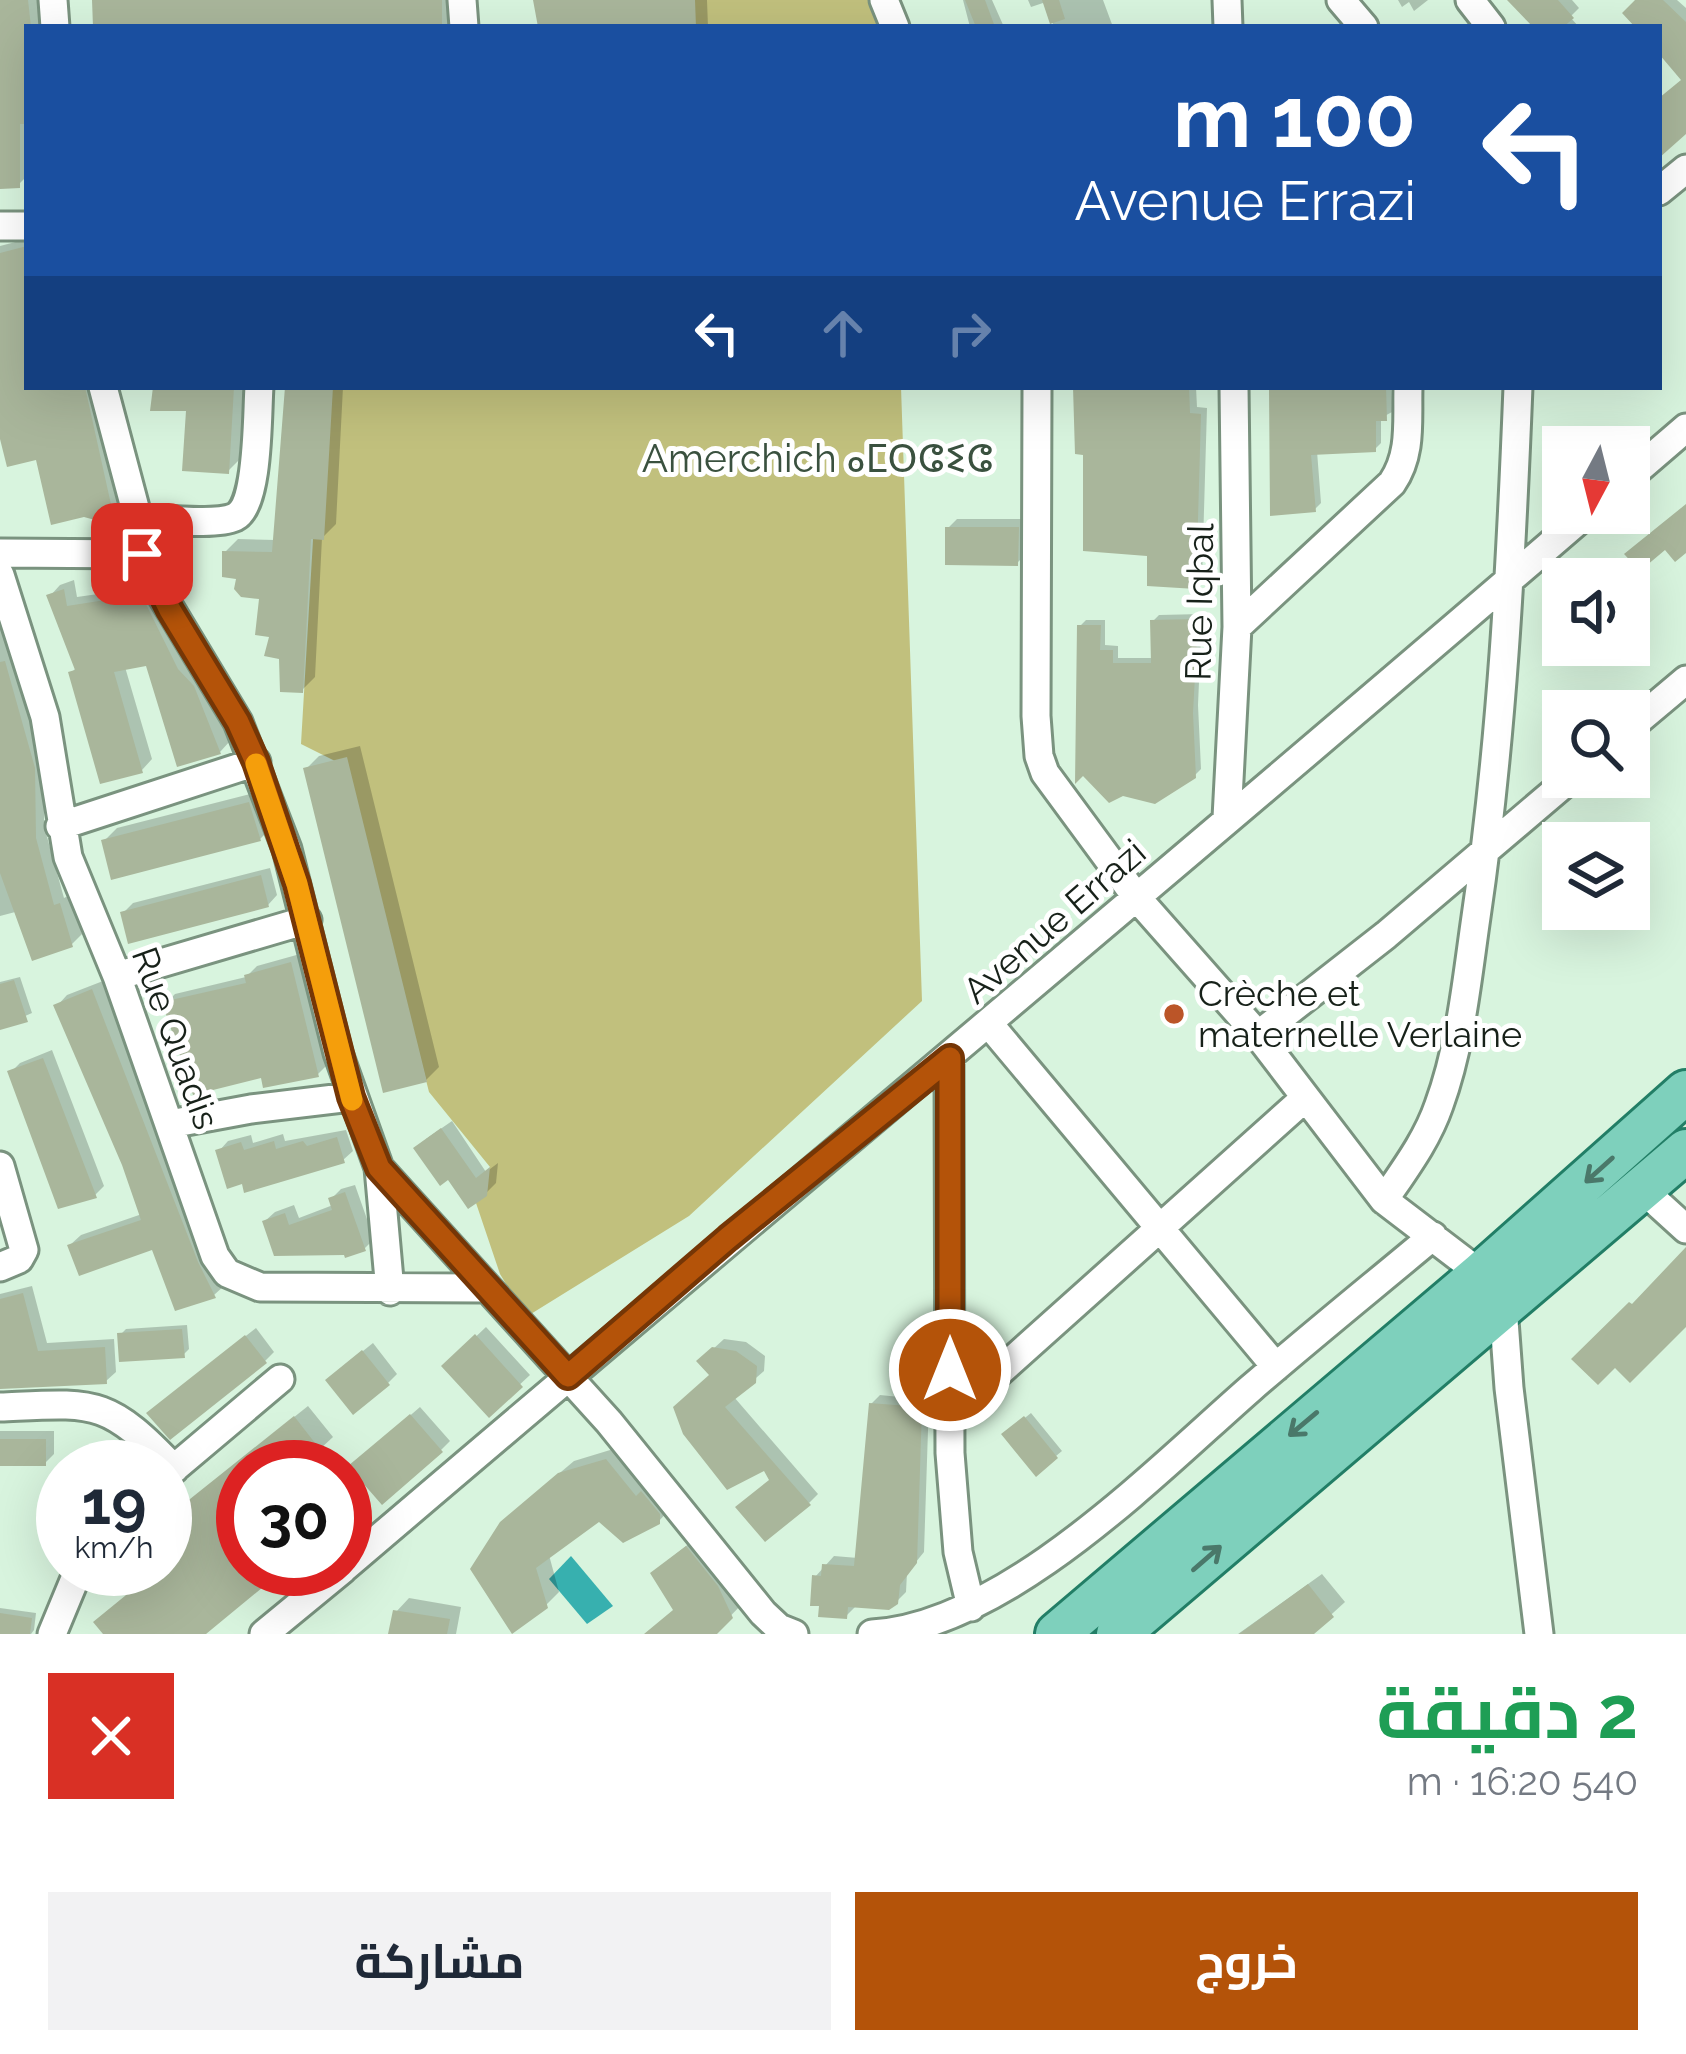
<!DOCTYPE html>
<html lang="ar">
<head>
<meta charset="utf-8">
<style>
	body { margin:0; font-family:Raleway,Cairo,"Noto Sans Tifinagh",sans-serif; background:#f2f2f3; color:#1f2937; direction:rtl; height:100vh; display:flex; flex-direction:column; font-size:45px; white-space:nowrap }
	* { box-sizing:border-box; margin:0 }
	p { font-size:39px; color:#747a83 }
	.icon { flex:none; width:66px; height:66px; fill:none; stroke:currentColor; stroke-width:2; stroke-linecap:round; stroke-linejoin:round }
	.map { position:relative; height:1634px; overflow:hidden; direction:ltr }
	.panel { display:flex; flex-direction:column; background:#fff; flex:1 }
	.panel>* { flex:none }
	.guide { position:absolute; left:24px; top:24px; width:1638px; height:366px; border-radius:0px; box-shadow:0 12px 48px #0002; direction:rtl; background:#1a4fa0; color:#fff; overflow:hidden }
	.needle { width:78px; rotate:187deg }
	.controls { position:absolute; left:1542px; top:426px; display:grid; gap:24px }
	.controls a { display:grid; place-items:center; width:108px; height:108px; border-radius:0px; background:#fff; box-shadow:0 12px 48px #0002; font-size:60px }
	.speed { position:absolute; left:36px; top:1440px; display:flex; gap:24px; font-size:60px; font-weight:700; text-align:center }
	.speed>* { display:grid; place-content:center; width:156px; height:156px; border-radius:50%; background:#fff; box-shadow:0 12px 48px #0002; line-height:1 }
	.speed small { font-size:30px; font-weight:400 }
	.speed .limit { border:18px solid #d22; background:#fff; color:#111 }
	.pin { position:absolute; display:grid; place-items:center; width:102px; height:102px; color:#fff; margin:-51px; border-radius:24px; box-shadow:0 6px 18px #0006 }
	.me { position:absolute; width:132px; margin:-66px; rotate:0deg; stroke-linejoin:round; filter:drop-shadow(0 0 9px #0008) }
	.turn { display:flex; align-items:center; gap:42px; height:252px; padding:0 48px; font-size:54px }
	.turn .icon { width:156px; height:156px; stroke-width:2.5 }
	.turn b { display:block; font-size:84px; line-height:102px }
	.lanes { display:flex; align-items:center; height:114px; padding:0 48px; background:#0003; justify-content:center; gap:60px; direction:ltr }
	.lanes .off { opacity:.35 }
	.round { display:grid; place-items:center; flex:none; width:126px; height:126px; border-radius:0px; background:#f2f2f3 }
	.overview { display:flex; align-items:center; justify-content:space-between; height:204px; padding:0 48px }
	h1 { font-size:72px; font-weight:700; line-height:90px; color:#1e9e55 }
	.cta { display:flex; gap:24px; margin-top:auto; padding:24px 48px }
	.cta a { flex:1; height:138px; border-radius:0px; background:#b45309; color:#fff; font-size:48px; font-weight:700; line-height:138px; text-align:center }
	.cta a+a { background:#f2f2f3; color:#1f2937 }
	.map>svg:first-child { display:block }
	.green { fill:#c1c07d }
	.water { fill:#37b0af }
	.shadow { fill:#0003 }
	.building { fill:#a9b69b }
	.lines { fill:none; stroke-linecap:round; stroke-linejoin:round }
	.minor-casing { stroke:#7a937f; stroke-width:33 }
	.primary-casing { stroke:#227e66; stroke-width:48 }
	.minor { stroke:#fff; stroke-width:27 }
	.primary { stroke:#7ed0bc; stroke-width:42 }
	.oneway { stroke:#4a786a }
	.route-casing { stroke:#753606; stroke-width:30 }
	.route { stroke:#b45309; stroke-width:21 }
	.slow { stroke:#f59e0b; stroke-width:21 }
	.poi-dot { fill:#bb5528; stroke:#fff; stroke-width:4.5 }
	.labels { text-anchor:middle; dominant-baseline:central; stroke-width:10; stroke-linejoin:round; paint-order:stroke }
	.street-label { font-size:36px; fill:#172119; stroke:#fff }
	.poi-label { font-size:36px; fill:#172119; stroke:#fff; text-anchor:start }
	.neighbourhood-label { font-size:39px; fill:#3a513f; stroke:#fff }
</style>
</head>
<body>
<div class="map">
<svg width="1686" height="1634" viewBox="0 0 1686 1634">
	<rect width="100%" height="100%" fill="#d8f4de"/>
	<!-- green -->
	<path class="green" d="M 684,0 L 887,0 L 888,27 L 684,27 Z
		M 322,387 L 901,387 L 922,1001 L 689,1216 L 526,1317 L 500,1274 L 476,1203 L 490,1167 L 429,1092 L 347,767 L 301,744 Z"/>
	<!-- water -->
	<path class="water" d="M 571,1556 L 613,1606 L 587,1624 L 549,1579 Z"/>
	<!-- shadow -->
	<path class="shadow" d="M 0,0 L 40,0 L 41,27 L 27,27 L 27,176 L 18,185 L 0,186 Z
		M 96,0 L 451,0 L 453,27 L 96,27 Z
		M 536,0 L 707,0 L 708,27 L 541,27 Z
		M 963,0 L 992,0 L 1004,27 L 970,27 Z
		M 1028,0 L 1103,0 L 1113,27 L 1054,27 L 1046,2 L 1031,7 Z
		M 1398,0 L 1428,0 L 1414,11 L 1409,2 L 1402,7 Z
		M 1511,0 L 1572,0 L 1579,8 L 1570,17 L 1579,27 L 1569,27 L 1557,13 L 1561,27 L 1536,27 Z
		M 1640,0 L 1677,0 L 1686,8 L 1686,130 L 1659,154 L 1659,100 L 1684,80 L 1659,49 L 1659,27 L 1639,27 Z
		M 27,239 L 27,387 L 102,387 L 127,512 L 114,524 L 0,427 L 0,246 Z
		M 153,387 L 244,387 L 240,459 L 228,471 L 189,408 Z
		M 288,387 L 343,387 L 336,524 L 322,538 L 315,677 L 302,690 L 273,635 L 263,597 L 239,577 L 225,552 L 238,539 L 276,540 Z
		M 1077,387 L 1196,387 L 1197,407 L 1207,408 L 1202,579 L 1195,586 L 1150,553 L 1086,452 Z
		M 1274,387 L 1391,387 L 1392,412 L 1381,418 L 1381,443 L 1375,449 L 1317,451 L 1321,503 L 1315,509 Z
		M 957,519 L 1027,519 L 1027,553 L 1017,563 L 948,528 Z
		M 148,578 L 204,675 L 230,741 L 220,752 L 148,662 L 125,667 L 152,759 L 142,770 L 71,673 L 77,667 L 50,596 L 60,585 L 74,580 L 77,597 L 119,591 Z
		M 0,598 L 44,757 L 44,826 L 64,898 L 70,895 L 82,934 L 72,944 L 19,911 L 0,916 Z
		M 1202,614 L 1198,705 L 1201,769 L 1194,776 L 1080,626 L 1086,620 L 1105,620 L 1105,645 L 1118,646 L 1118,658 L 1154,658 L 1153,621 L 1159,615 Z
		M 360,746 L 439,1067 L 426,1080 L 306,769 L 319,756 Z
		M 262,791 L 273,826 L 260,839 L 104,841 L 117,828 Z
		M 270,868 L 277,895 L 268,905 L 123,913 L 133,903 Z
		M 300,954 L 327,1065 L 317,1075 L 263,1075 L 166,1003 L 175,994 L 246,977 L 257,966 Z
		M 20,977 L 32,1013 L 0,1027 L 0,982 Z
		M 103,981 L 208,1251 L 225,1285 L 214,1295 L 154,1246 L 70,1245 L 81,1235 L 142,1214 L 125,1164 L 57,1006 L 67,995 Z
		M 52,1050 L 104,1186 L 95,1195 L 11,1072 L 20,1063 Z
		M 452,1121 L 486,1172 L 498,1163 L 496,1183 L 486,1193 L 426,1139 Z
		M 346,1130 L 353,1151 L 343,1160 L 219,1151 L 228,1141 L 251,1135 L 253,1143 L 283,1134 L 285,1141 Z
		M 355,1185 L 374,1239 L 365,1248 L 265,1221 L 275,1212 L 294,1205 L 299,1218 L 333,1205 L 331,1199 L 341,1189 Z
		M 32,1286 L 47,1343 L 114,1339 L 116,1372 L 106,1381 L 0,1388 L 0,1294 Z
		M 187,1325 L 189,1349 L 183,1355 L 120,1335 L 126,1329 Z
		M 486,1327 L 530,1375 L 489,1413 L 445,1366 Z
		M 256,1328 L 274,1352 L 265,1361 L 159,1404 Z
		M 724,1339 L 746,1342 L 765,1356 L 764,1371 L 734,1397 L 818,1494 L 809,1503 L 772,1479 L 765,1468 L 728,1486 L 712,1375 L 700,1361 Z
		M 373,1343 L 397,1374 L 388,1383 L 338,1371 Z
		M 880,1395 L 929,1400 L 924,1552 L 907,1573 L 906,1592 L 897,1601 L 855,1607 L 846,1616 L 815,1577 L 834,1556 L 858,1558 L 871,1404 Z
		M 308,1406 L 333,1437 L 307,1461 L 312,1467 L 243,1467 L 243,1569 L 280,1569 L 201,1634 L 107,1634 L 134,1590 L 117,1569 L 165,1569 L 165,1520 Z
		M 420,1407 L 450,1441 L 441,1450 L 362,1457 Z
		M 1031,1413 L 1062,1451 L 1056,1456 L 1011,1429 Z
		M 0,1431 L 54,1431 L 54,1454 L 45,1463 L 0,1463 Z
		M 129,1441 L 140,1457 L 128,1467 L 86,1467 Z
		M 620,1447 L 671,1508 L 658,1522 L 599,1518 L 549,1555 L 559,1592 L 546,1605 L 517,1509 L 574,1461 Z
		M 700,1535 L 744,1602 L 713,1634 L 645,1634 L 676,1609 L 667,1561 Z
		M 1322,1574 L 1345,1602 L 1310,1634 L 1238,1634 Z
		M 409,1598 L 461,1607 L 456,1634 L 391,1634 L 396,1612 Z
		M 0,1608 L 36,1613 L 34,1630 L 31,1634 L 0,1632 Z"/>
	<!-- building -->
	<path class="building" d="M 0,0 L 28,0 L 31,27 L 27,27 L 27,124 L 20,124 L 20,188 L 0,189 Z
		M 92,0 L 442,0 L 442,27 L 93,27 Z
		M 533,0 L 695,0 L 696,27 L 538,27 Z
		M 965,0 L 985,0 L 995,27 L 976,27 Z
		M 1042,0 L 1059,0 L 1065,19 L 1050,24 Z
		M 1507,0 L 1558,0 L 1574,18 L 1563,27 L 1533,27 Z
		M 1635,0 L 1663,0 L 1686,22 L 1686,134 L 1659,158 L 1659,98 L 1681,80 L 1659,54 L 1659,27 L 1635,27 L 1622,13 Z
		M 27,246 L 27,387 L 85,387 L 116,527 L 103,530 L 95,520 L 84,517 L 51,525 L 36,460 L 7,467 L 0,439 L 0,253 Z
		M 153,387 L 234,387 L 229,474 L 182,471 L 186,411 L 150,411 Z
		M 285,387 L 333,387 L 324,540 L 311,539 L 303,693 L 280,692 L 279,659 L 264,656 L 269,637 L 255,635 L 259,599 L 241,597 L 234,589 L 236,579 L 222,577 L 222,551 L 272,552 Z
		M 1073,387 L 1189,387 L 1190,413 L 1201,414 L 1196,589 L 1147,586 L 1147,556 L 1083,551 L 1083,455 L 1075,454 Z
		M 1269,387 L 1386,387 L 1387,421 L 1376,421 L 1376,452 L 1311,455 L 1316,512 L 1270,516 Z
		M 1686,504 L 1686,553 L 1675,562 L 1665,550 L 1640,571 L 1624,554 Z
		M 945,527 L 1019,527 L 1018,566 L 945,565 Z
		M 137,586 L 178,669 L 194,686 L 221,754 L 177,767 L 146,666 L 114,672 L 143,773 L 100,784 L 68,672 L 75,670 L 46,595 L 64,589 L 67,606 L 112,599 L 110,595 Z
		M 1198,619 L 1193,713 L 1196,778 L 1155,804 L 1123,796 L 1109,803 L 1083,776 L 1075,784 L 1077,625 L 1101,625 L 1100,650 L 1113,650 L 1113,663 L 1151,663 L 1150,620 Z
		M 5,661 L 35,768 L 36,838 L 54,905 L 60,903 L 73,947 L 32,961 L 0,873 L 0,662 Z
		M 347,757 L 427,1082 L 383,1093 L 303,768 Z
		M 249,802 L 261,841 L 111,880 L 101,840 Z
		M 261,875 L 269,907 L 128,944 L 120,912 Z
		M 291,962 L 319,1077 L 263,1088 L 261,1078 L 193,1095 L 162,1002 L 246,983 L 244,975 Z
		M 14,980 L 28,1022 L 0,1030 L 0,984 Z
		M 92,989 L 198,1262 L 216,1298 L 175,1311 L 152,1250 L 79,1276 L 67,1245 L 141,1220 L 122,1165 L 53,1005 Z
		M 43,1058 L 97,1198 L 58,1209 L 7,1071 Z
		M 441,1128 L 476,1178 L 490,1167 L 487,1196 L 468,1209 L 448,1180 L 440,1186 L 413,1148 Z
		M 337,1137 L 345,1163 L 244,1193 L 242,1184 L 227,1189 L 215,1150 L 241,1142 L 244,1150 L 274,1141 L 276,1149 L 303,1141 L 307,1146 Z
		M 345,1192 L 366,1251 L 345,1258 L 344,1255 L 274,1256 L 262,1221 L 285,1213 L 289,1225 L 332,1210 L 328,1198 Z
		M 1686,1247 L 1686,1327 L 1630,1383 L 1615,1368 L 1598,1385 L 1571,1359 L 1629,1302 L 1632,1304 Z
		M 23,1293 L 38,1351 L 105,1347 L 107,1384 L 0,1389 L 0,1299 Z
		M 182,1329 L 185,1358 L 119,1362 L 117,1333 Z
		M 475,1334 L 523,1387 L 489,1418 L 441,1366 Z
		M 245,1335 L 267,1363 L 170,1440 L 146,1413 Z
		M 712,1347 L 736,1351 L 757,1366 L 756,1383 L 725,1407 L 811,1505 L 765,1542 L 735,1507 L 769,1480 L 764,1471 L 727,1490 L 683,1434 L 673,1407 L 709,1375 L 696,1361 Z
		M 362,1350 L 390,1385 L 353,1415 L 325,1380 Z
		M 869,1403 L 922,1407 L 917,1563 L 900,1585 L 898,1604 L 889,1610 L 848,1607 L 847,1619 L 818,1617 L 819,1606 L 810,1606 L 812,1575 L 821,1576 L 822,1564 L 854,1566 Z
		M 410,1414 L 443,1452 L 382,1505 L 348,1466 Z
		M 294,1416 L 322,1452 L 303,1467 L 243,1467 L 243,1569 L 285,1569 L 206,1634 L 103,1634 L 93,1622 L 131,1591 L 113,1569 L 165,1569 L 165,1519 Z
		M 1024,1416 L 1058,1458 L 1036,1477 L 1001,1434 Z
		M 0,1439 L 46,1439 L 46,1466 L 0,1466 Z
		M 120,1443 L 138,1467 L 84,1467 Z
		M 606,1459 L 636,1496 L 641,1491 L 660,1514 L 660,1524 L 623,1543 L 599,1522 L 536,1568 L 548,1608 L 512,1634 L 470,1569 L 500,1522 L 558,1473 Z
		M 686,1546 L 718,1586 L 733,1618 L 717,1634 L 644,1634 L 673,1610 L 650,1573 Z
		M 1308,1584 L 1334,1617 L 1314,1634 L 1239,1634 Z
		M 393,1610 L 450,1619 L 447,1634 L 388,1634 Z
		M 0,1613 L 32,1618 L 30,1634 L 0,1634 Z"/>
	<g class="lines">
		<defs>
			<path id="minor" d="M 53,0 L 55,27
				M 462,0 L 464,27
				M 884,0 L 895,27
				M 1227,0 L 1228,27
				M 1341,0 L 1364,27
				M 1470,0 L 1491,27
				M 1659,191 L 1686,169
				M 0,226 L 27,226
				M 103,387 L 138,519 L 142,554 L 158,589 L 238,722 L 287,849 L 338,1053 L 379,1168 L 390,1291
				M 1037,387 L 1036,716 L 1039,756 L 1045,773 L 1137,898 L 1258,1035 L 1384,1200 L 1481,1274 L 1503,1307 L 1509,1388 L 1539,1634
				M 1629,477 L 1686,428
				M 138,519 C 161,519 215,526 235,517 C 259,505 257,413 259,387
				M 0,553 L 142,554
				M 0,575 L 45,717 L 68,857 L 117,976 L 215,1256 L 227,1273 L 260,1287 L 484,1288
				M 1237,627 L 1392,483 C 1412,454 1407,421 1408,387
				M 1629,728 L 1686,680
				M 1227,818 L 1237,627 L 1234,387
				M 60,826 L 256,762
				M 117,976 L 307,920
				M 989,1024 L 1276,1367
				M 1258,1035 L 1386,935 L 1572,777
				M 949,1058 L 950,1453 L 958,1552 L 971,1607
				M 170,1124 L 251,1109 L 351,1097
				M 0,1166 L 24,1250 L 19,1259 L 0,1267
				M 379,1168 L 609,1422 L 763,1613 L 779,1628 L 794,1634
				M 1642,1189 L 1686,1229
				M 1384,1200 C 1405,1169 1427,1140 1439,1105 C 1461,1045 1467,979 1476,917 C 1502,741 1511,564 1518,387
				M 0,1407 C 94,1403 106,1397 174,1469
				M 949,1417 L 1305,1098
				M 165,1476 L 280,1379
				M 345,1567 C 758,1214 1176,868 1587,513
				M 52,1634 L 79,1569
				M 264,1634 L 343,1569
				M 872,1634 C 1005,1626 1153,1474 1250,1389 C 1310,1337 1372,1287 1433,1236"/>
			<path id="primary" d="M 1057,1634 L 1481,1274 L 1686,1092
				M 1118,1634 L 1686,1151"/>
		</defs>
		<!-- minor casing -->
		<use href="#minor" class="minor-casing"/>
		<!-- primary casing -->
		<use href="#primary" class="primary-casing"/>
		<!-- minor -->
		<use href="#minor" class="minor"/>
		<!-- primary -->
		<use href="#primary" class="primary"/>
	</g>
	<!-- one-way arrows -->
	<defs><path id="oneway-shaft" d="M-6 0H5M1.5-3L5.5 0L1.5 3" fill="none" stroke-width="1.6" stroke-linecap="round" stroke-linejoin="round" transform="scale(3)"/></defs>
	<g class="oneway">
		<use href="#oneway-shaft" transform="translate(1599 1170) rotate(138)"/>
		<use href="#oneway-shaft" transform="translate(1303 1424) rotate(140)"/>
		<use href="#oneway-shaft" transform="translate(1207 1558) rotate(-41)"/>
	</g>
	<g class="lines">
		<defs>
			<path id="route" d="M 142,554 L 170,610 L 238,722 L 256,762 L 297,884 L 351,1097 L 379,1168 L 568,1376 L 728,1238 L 950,1058 L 950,1370"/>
		</defs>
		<!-- route casing -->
		<use href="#route" class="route-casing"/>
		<!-- route -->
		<use href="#route" class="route"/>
		<!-- slow -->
		<path class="slow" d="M 256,764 L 297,884 L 352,1100"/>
	</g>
	<!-- markers -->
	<circle class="poi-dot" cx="1174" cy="1014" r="12"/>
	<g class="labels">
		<!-- street labels -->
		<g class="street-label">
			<text transform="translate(1199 602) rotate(-89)">Rue Iqbal</text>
			<text transform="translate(1054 921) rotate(-41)">Avenue Errazi</text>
			<text transform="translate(176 1038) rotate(70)">Rue Quadis</text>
		</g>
		<!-- poi labels -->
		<g class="poi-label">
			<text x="1198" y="993">Crèche et<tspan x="1198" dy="41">maternelle Verlaine</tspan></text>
		</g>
		<!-- neighbourhood labels -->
		<g class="neighbourhood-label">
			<text x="818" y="458">Amerchich ⴰⵎⵔⵛⵉⵛ</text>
		</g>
	</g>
</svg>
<div class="controls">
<a><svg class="needle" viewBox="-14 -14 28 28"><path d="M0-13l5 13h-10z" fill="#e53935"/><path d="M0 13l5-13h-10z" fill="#747a83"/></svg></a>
<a><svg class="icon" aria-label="sound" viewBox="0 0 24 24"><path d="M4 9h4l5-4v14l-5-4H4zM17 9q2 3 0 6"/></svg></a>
<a><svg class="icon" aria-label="search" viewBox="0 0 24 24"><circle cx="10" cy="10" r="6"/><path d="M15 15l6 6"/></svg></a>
<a><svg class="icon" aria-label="layers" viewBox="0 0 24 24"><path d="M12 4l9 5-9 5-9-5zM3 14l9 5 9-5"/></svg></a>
</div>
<div class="speed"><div>19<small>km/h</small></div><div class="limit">30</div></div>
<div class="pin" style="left:142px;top:554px;background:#d93025"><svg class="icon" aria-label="arrive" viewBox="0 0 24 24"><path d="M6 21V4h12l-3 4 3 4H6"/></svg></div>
<svg class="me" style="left:950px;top:1370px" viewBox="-20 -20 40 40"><circle r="17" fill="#b45309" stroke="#fff" stroke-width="3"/><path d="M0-11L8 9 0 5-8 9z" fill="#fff"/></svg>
<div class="guide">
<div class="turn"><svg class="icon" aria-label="left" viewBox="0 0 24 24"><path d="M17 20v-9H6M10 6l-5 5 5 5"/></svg><div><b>100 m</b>Avenue Errazi</div></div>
<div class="lanes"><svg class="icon" aria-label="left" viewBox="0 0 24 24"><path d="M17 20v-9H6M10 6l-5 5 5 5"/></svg><svg class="icon off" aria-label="ahead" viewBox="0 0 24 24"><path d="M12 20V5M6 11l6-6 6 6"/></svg><svg class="icon off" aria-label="right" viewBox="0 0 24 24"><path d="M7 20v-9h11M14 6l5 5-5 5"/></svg></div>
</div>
</div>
<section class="panel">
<div class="overview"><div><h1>2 دقيقة</h1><p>540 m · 16:20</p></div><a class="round" style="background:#d93025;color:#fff"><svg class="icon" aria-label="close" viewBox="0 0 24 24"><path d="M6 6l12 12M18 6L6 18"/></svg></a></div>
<div class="cta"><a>خروج</a><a>مشاركة</a></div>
</section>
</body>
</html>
